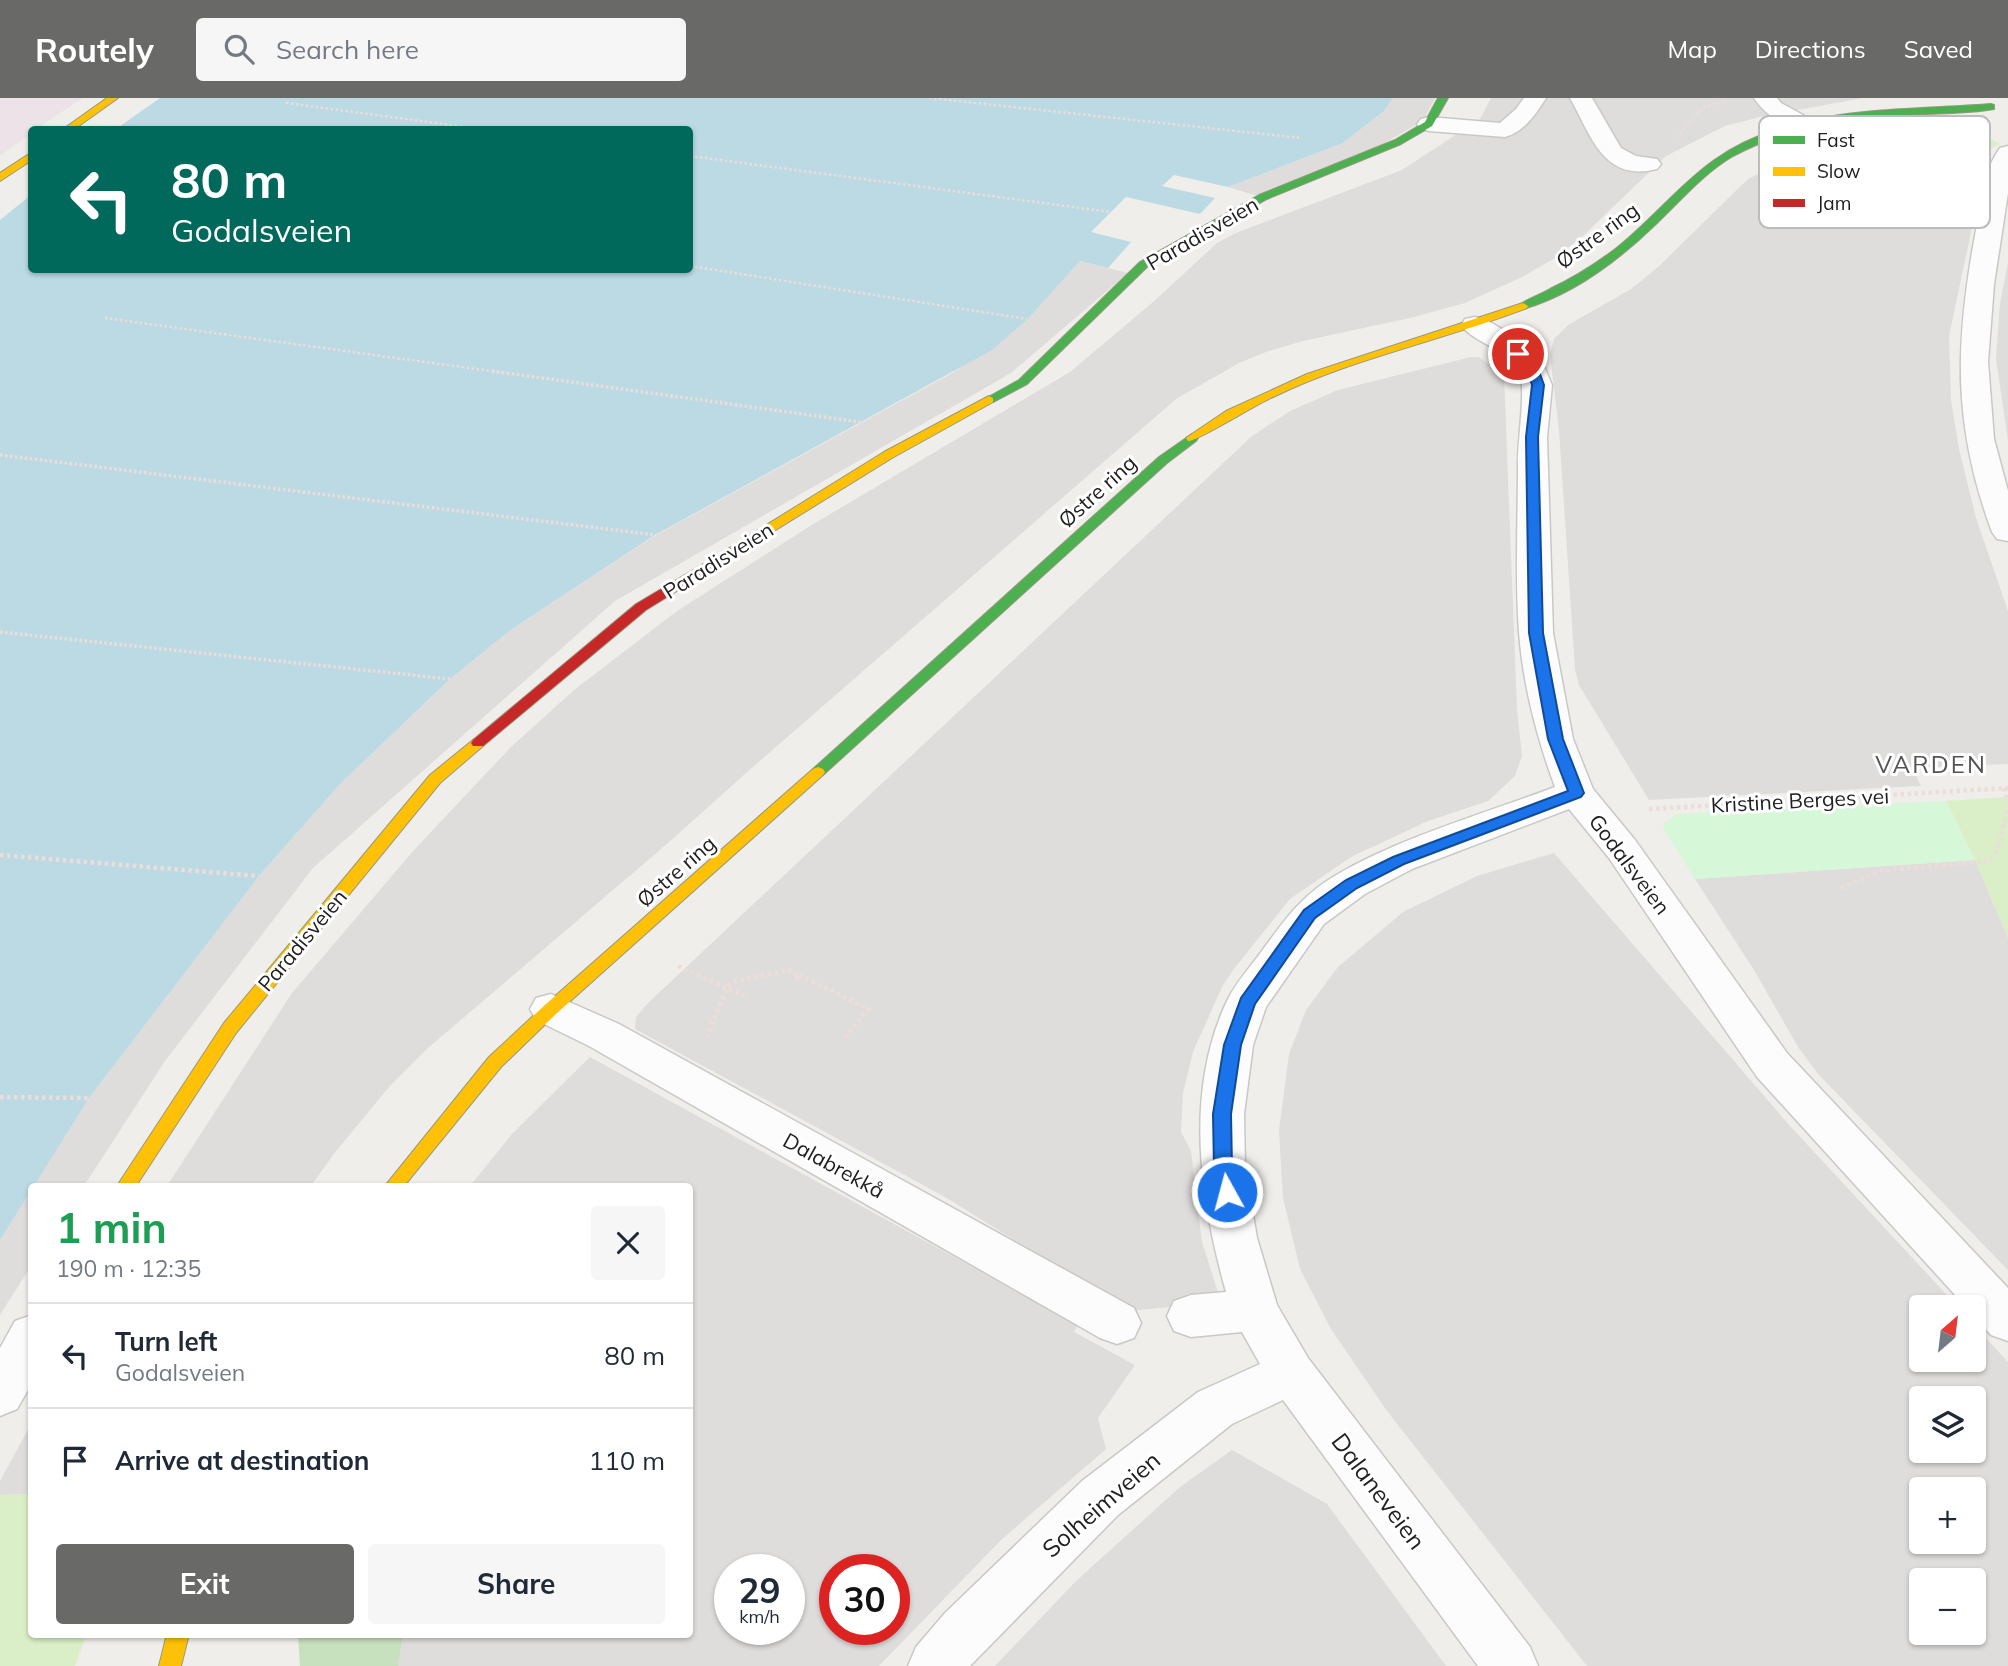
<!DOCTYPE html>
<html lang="en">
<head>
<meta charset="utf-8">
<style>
	body { margin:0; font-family:Mulish,sans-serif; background:#f6f6f7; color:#1f2937; height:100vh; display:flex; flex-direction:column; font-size:26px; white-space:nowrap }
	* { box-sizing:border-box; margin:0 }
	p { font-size:23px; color:#747a83 }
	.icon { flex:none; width:38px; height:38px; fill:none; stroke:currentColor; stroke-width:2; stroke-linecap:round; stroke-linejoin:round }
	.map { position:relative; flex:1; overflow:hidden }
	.sheet { position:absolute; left:28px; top:1085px; width:665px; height:455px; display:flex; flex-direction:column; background:#fff; border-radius:7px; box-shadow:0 2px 5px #0004 }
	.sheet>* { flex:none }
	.banner { position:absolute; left:28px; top:28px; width:665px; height:147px; border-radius:7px; box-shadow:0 2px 5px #0004; background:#00695c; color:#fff; overflow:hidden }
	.needle { width:46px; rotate:28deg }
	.controls { position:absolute; left:1909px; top:1197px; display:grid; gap:14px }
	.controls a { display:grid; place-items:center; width:77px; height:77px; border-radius:7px; background:#fff; box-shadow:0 2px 5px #0004; font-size:35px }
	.speed { position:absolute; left:714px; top:1456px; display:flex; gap:14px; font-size:35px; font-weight:700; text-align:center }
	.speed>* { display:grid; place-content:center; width:91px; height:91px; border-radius:50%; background:#fff; box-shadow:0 2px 5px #0004; line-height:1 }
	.speed small { font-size:18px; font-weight:400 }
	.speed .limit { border:10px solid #d22; background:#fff; color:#111 }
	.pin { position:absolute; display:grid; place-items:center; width:60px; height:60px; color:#fff; margin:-30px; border:4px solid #fff; border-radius:50%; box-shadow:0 2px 7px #0007 }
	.me { position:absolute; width:77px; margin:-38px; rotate:353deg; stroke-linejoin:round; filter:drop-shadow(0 0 5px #0008) }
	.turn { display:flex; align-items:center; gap:24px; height:147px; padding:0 28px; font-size:32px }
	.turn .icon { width:91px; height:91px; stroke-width:2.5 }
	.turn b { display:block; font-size:49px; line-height:60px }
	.round { display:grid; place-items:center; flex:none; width:74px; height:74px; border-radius:7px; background:#f6f6f7 }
	.head { display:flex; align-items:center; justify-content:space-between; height:119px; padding:0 28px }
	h1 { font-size:42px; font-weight:700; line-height:52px; color:#1e9e55 }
	.primary-button { display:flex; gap:14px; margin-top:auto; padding:14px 28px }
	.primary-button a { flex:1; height:80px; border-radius:7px; background:#696967; color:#fff; font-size:28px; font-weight:700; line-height:80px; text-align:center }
	.primary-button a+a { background:#f6f6f7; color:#1f2937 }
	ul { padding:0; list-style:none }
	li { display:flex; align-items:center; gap:21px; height:105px; padding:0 28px; border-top:2px solid #e0e1e3 }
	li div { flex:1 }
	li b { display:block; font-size:26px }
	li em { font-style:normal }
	header { display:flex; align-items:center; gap:42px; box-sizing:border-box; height:98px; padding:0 35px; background:#696967; color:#fff }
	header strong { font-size:33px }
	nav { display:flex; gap:38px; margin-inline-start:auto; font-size:24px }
	.search { width:490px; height:63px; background:#f6f6f7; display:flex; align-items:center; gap:18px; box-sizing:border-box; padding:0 24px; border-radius:7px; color:#747a83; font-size:26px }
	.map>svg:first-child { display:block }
	.residential { fill:#dedddb; fill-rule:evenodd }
	.industrial { fill:#ede2e8 }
	.grass { fill:#daefc7 }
	.forest { fill:#c7e0bd }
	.park { fill:#d7f7d9 }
	.water { fill:#bbdae4 }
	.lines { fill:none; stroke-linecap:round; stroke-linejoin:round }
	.street-casing { stroke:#c8c8c6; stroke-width:3 }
	.fast-casing { stroke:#979a80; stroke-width:2 }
	.slow-casing { stroke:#979a80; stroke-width:2 }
	.jam-casing { stroke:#979a80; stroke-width:2 }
	.path-far2 { stroke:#ecddda; stroke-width:2.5; stroke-dasharray:2.5 2.5; stroke-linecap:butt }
	.path-far1 { stroke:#ecddda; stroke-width:3.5; stroke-dasharray:2.5 2.5; stroke-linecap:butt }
	.path { stroke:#ecddda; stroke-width:4.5; stroke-dasharray:3.5 3.5; stroke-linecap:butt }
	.street { fill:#fdfcfc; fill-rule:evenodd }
	.fast { fill:#4caf50; fill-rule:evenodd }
	.slow { fill:#ffc107; fill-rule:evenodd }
	.jam { fill:#c62828; fill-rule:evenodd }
	.route { fill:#1a73e8; stroke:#114b97; stroke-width:2 }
	.labels { text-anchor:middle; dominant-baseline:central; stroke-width:6; stroke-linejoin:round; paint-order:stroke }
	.street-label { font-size:21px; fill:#212121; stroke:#fff }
	.quarter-label { font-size:24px; letter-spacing:2px; fill:#545454; stroke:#fff }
	.near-street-label { font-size:24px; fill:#212121; stroke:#fff }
	.key { fill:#fff; stroke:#bcbcbc; stroke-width:2 }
	.key-label { font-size:19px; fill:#212121 }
</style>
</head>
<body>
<header>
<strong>Routely</strong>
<div class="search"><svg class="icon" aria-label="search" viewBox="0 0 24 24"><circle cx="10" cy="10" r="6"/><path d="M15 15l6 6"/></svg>Search here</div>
<nav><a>Map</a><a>Directions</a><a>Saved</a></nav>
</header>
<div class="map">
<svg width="2008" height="1568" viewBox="0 0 2008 1568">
	<rect width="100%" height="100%" fill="#efeeea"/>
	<!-- residential -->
	<path class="residential" d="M 1393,0 L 1435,0 L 1423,23 L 1369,54 L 1258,98 L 1228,89 L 1343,45 L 1384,13 Z
		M 1491,0 L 1863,0 L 1764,18 L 1725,28 L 1666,58 L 1584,137 L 1555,160 L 1522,179 L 1465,205 L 1410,220 L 1303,243 L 1266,254 L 1239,265 L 1176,301 L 746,675 L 668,745 L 428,950 L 389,989 L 333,1057 L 311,1088 L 167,1088 L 292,895 L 414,752 L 510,650 L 574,592 L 677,513 L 810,428 L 1070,274 L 1153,204 L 1217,145 L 1236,135 L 1402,72 L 1480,21 Z
		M 1913,38 L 1956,46 L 1979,56 L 1971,93 L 1977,106 L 1949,238 L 1951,302 L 1959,351 L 1976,420 L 2008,513 L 2008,666 L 1912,670 L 1921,688 L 1649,702 L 1579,587 L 1575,571 L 1559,332 L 1550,257 L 1554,241 L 1568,227 L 1631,191 L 1658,169 L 1748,81 L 1791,60 L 1815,52 Z
		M 1080,163 L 1128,175 L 1011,275 L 615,503 L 313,770 L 165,963 L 84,1088 L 33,1088 L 89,1000 L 259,778 L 340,686 L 450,581 L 512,531 L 656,437 L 954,274 L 1028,221 Z
		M 2008,165 L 2008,342 L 1996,261 L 2000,205 Z
		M 1471,259 L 1479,259 L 1504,277 L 1517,611 L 1522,658 L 1515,678 L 1488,703 L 1428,723 L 1351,759 L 1290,801 L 1233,872 L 1222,889 L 1193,954 L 1183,995 L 1181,1034 L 1191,1053 L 1202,1144 L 1221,1204 L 1129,1213 L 945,1099 L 635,931 L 636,919 L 648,905 L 1252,338 L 1290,313 L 1338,292 Z
		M 1554,755 L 1791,1029 L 1958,1209 L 1922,1209 L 1922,1262 L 1974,1262 L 1974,1227 L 2008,1264 L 2008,1568 L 1587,1568 L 1387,1313 L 1331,1231 L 1300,1171 L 1283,1100 L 1279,1033 L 1289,956 L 1306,912 L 1338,869 L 1403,814 L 1477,778 ZM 1922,1300 L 1974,1300 L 1974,1353 L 1922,1353 ZM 1922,1391 L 1974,1391 L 1974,1444 L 1922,1444 ZM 1974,1482 L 1974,1535 L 1922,1535 L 1922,1482 Z
		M 1975,762 L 2008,840 L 2008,1172 L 1818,976 L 1798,949 L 1754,872 L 1695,781 Z
		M 590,959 L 1078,1227 L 1074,1234 L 1135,1267 L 1098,1320 L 1106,1351 L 1002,1441 L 879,1568 L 398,1568 L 403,1537 L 690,1536 L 690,1088 L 470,1088 L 512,1036 ZM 730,1472 L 789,1472 L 789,1531 L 730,1531 ZM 835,1472 L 894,1472 L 894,1531 L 835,1531 Z
		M 31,1092 L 31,1168 L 0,1217 L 0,1142 Z
		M 31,1326 L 31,1396 L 0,1397 L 0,1383 Z
		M 1232,1352 L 1327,1406 L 1446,1568 L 995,1568 L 1076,1483 L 1180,1389 Z"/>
	<!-- industrial -->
	<path class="industrial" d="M 0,0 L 83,0 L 36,31 L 32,32 L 31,35 L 0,58 Z"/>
	<!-- grass -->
	<path class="grass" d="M 1968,31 L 2001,46 L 1979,56 L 1956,46 L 1913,38 Z
		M 2008,699 L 2008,840 L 1975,762 L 1946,703 Z
		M 31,1396 L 32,1536 L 86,1537 L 75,1568 L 0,1568 L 0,1397 Z"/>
	<!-- forest -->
	<path class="forest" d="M 298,1537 L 298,1536 L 403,1537 L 398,1568 L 300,1568 Z"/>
	<!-- park -->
	<path class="park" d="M 1946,703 L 1975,762 L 1695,781 L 1663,730 L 1664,726 L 1677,716 Z"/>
	<!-- water -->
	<path class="water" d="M 160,0 L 1393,0 L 1384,13 L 1343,45 L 1228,89 L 1174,77 L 1162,88 L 1215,100 L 1200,116 L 1126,99 L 1091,134 L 1131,144 L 1108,170 L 1080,163 L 1028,221 L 992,252 L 655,437 L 512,531 L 450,581 L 340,686 L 259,778 L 89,1000 L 0,1142 L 0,122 L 31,97 L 32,172 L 690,172 L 690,32 L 116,31 Z"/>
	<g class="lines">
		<defs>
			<path id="street" d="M 1524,0 L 1546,0 C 1536,16 1524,34 1505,39 L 1429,33 L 1421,31 L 1417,26 L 1421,21 L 1429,19 L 1500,25 L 1516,11 Z
				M 1570,0 L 1592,0 L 1621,50 L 1636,58 L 1657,61 L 1661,66 L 1657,71 C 1603,85 1591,37 1570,0 Z
				M 1754,0 L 1777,0 L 1781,5 L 1814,23 L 1818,28 L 1814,33 C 1793,38 1765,17 1754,0 Z
				M 2008,48 L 2008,95 L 1994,186 L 1988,264 L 1994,341 L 2008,393 L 2008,443 L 1997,441 L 1992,434 C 1952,326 1955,244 1976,132 C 1981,105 1983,73 2000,50 Z
				M 1475,219 L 1485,221 L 1515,239 L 1541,261 L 1552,287 L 1547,339 L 1553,535 L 1573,641 L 1593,691 L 1635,742 L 1787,955 L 2008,1190 L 2008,1243 L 1991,1237 L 1974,1218 L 1974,1209 L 1966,1209 L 1757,979 L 1609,760 L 1569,711 L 1412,771 L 1365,796 L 1324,826 L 1266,909 L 1253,947 L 1244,1016 L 1245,1070 L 1257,1140 L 1277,1207 L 1308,1260 L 1530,1549 L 1538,1568 L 1478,1568 L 1283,1302 L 1232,1326 L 1118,1417 L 970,1568 L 908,1568 L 916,1549 L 945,1515 L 1082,1383 L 1198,1294 L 1260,1266 L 1242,1234 L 1191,1239 L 1174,1233 L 1167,1218 L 1174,1203 L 1191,1197 L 1226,1194 C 1200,1101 1184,994 1227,903 C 1236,884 1252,867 1264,850 C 1287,819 1303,796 1338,776 C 1402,739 1486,715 1555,689 C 1537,640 1523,587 1519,534 C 1515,479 1518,423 1518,368 C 1517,345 1527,289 1519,273 C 1508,251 1475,246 1461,227 L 1465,221 Z
				M 551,896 L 619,926 L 1134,1210 L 1141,1225 L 1134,1240 L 1117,1246 L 1100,1240 L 589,948 L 536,922 L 530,911 L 536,900 Z
				M 32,1217 L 32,1285 L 17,1311 L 0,1318 L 0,1250 L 15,1223 Z"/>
			<path id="fast" d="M 1438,0 L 1448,0 L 1432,28 L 1401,46 L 1267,101 L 1148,168 L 1027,286 L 993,304 L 985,304 L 983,302 L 1019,282 L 1140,164 L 1259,97 L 1395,42 L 1425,24 Z
				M 1991,6 L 1994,7 L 1994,11 C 1972,15 1948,15 1925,16 C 1859,20 1792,26 1733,58 C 1704,75 1681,102 1657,125 C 1620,161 1573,197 1523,211 L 1518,208 C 1526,201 1540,197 1550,191 C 1573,180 1594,167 1614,152 C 1649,125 1677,89 1713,63 C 1790,7 1900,13 1991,6 Z
				M 1192,336 L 1198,340 L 1196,343 L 1167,365 L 823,677 L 813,677 L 811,674 L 813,671 L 1159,359 Z"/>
			<path id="slow" d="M 107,0 L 118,0 L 73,32 L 62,32 Z
				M 32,54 L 32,62 L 0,83 L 0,75 Z
				M 1523,205 L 1528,208 L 1527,210 C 1443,242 1353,260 1273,299 C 1258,305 1196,344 1188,343 L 1186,340 L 1226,313 L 1307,276 Z
				M 989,298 L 993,300 L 993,304 L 892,360 L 735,457 L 730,458 L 723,454 L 884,354 Z
				M 478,640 L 483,642 L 485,645 L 483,648 L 440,685 L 236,935 L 136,1088 L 117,1088 L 224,925 L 430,677 L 473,642 Z
				M 818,669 L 823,671 L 825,674 L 823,677 L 557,915 L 501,969 L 404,1088 L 385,1088 L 489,959 L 545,907 L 813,671 Z
				M 167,1536 L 189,1536 L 181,1568 L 159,1568 Z"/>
			<path id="jam" d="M 730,450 L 737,454 L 735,457 L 646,512 L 483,648 L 473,648 L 471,645 L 473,642 L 636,506 Z"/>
		</defs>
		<!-- street casing -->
		<use href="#street" class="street-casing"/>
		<!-- fast casing -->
		<use href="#fast" class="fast-casing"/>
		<!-- slow casing -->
		<use href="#slow" class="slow-casing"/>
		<!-- jam casing -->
		<use href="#jam" class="jam-casing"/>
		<!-- path-far2 -->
		<path class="path-far2" d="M 929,0 L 1301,40
			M 286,5 L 488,32
			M 1676,39 L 1703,10 L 1727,2
			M 690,58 L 1111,114
			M 690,168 L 1027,221
			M 105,220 L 505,275"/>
		<!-- path-far1 -->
		<path class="path-far1" d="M 492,273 L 860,324
			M 0,357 L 656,437
			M 0,534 L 450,581"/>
		<!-- path -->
		<path class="path" d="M 2004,690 L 2008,705
			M 1649,711 L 2008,690
			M 0,757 L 259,778
			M 1841,790 L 1882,772 L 1989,763 L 1998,751 L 2008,709
			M 678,868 L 749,900
			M 799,877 L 869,911 L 844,941
			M 707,940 L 727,889 L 736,883 L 789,872 L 799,877 L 793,884
			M 0,999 L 89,1000"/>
		<!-- street -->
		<use href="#street" class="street"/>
		<!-- fast -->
		<use href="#fast" class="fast"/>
		<!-- slow -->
		<use href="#slow" class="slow"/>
		<!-- jam -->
		<use href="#jam" class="jam"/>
	</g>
	<!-- route -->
	<path class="route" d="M 1518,253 L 1536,265 L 1544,287 L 1538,339 L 1543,535 L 1563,641 L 1584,695 L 1581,699 L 1404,766 L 1357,790 L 1315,820 L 1255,906 L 1241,947 L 1231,1016 L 1232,1070 L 1236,1094 L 1233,1099 L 1227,1101 L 1220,1099 L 1214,1070 L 1213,1016 L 1224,947 L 1241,900 L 1304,812 L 1346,782 L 1393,759 L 1568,693 L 1548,641 L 1529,535 L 1526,339 L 1532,287 L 1526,269 L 1512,256 Z"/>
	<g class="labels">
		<!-- street labels -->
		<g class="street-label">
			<text transform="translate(1202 135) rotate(-30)">Paradisveien</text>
			<text transform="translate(1597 137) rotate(-36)">Østre ring</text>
			<text transform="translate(1097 393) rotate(-42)">Østre ring</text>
			<text transform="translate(718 462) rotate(-32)">Paradisveien</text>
			<text transform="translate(1800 702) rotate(-3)">Kristine Berges vei</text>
			<text transform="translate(1630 766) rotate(53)">Godalsveien</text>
			<text transform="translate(676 773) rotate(-41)">Østre ring</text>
			<text transform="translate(302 842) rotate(-50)">Paradisveien</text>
			<text transform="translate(834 1067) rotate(29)">Dalabrekkå</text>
		</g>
		<!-- quarter labels -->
		<g class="quarter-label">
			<text x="1931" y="666">VARDEN</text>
		</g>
		<!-- near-street labels -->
		<g class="near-street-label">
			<text transform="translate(1379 1393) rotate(53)">Dalaneveien</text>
			<text transform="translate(1101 1406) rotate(-41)">Solheimveien</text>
		</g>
	</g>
	<!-- legend -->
	<rect x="1759" y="18" width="231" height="112" rx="10" class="key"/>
	<rect x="1773" y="38" width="32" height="8" fill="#4caf50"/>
	<rect x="1773" y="69" width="32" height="9" fill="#ffc107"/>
	<rect x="1773" y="101" width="32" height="8" fill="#c62828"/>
	<g class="key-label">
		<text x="1817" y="49">Fast</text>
		<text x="1817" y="80">Slow</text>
		<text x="1817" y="112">Jam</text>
	</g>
</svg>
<div class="controls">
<a><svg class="needle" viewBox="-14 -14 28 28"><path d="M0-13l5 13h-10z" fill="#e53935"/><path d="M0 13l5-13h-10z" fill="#747a83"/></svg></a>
<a><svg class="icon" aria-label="layers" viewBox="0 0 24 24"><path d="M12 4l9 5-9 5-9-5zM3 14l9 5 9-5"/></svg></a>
<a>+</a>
<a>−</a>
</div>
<div class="speed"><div>29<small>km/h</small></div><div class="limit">30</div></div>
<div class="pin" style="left:1518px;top:256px;background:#d93025"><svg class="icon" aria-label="arrive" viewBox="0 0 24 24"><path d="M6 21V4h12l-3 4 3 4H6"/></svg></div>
<svg class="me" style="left:1227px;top:1094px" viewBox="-20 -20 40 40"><circle r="17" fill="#1a73e8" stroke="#fff" stroke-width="3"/><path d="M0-11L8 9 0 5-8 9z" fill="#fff"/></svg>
<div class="banner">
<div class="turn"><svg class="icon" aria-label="left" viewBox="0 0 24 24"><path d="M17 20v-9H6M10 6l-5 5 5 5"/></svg><div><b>80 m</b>Godalsveien</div></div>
</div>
<section class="sheet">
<div class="head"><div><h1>1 min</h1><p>190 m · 12:35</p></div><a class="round"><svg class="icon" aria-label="close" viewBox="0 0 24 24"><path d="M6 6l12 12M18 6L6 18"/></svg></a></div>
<ul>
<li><svg class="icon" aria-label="left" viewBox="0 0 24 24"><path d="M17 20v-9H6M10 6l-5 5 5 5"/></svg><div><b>Turn left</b><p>Godalsveien</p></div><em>80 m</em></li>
<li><svg class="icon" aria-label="arrive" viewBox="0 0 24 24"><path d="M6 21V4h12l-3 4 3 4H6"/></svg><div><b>Arrive at destination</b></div><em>110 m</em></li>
</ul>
<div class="primary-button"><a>Exit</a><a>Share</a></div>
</section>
</div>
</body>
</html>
